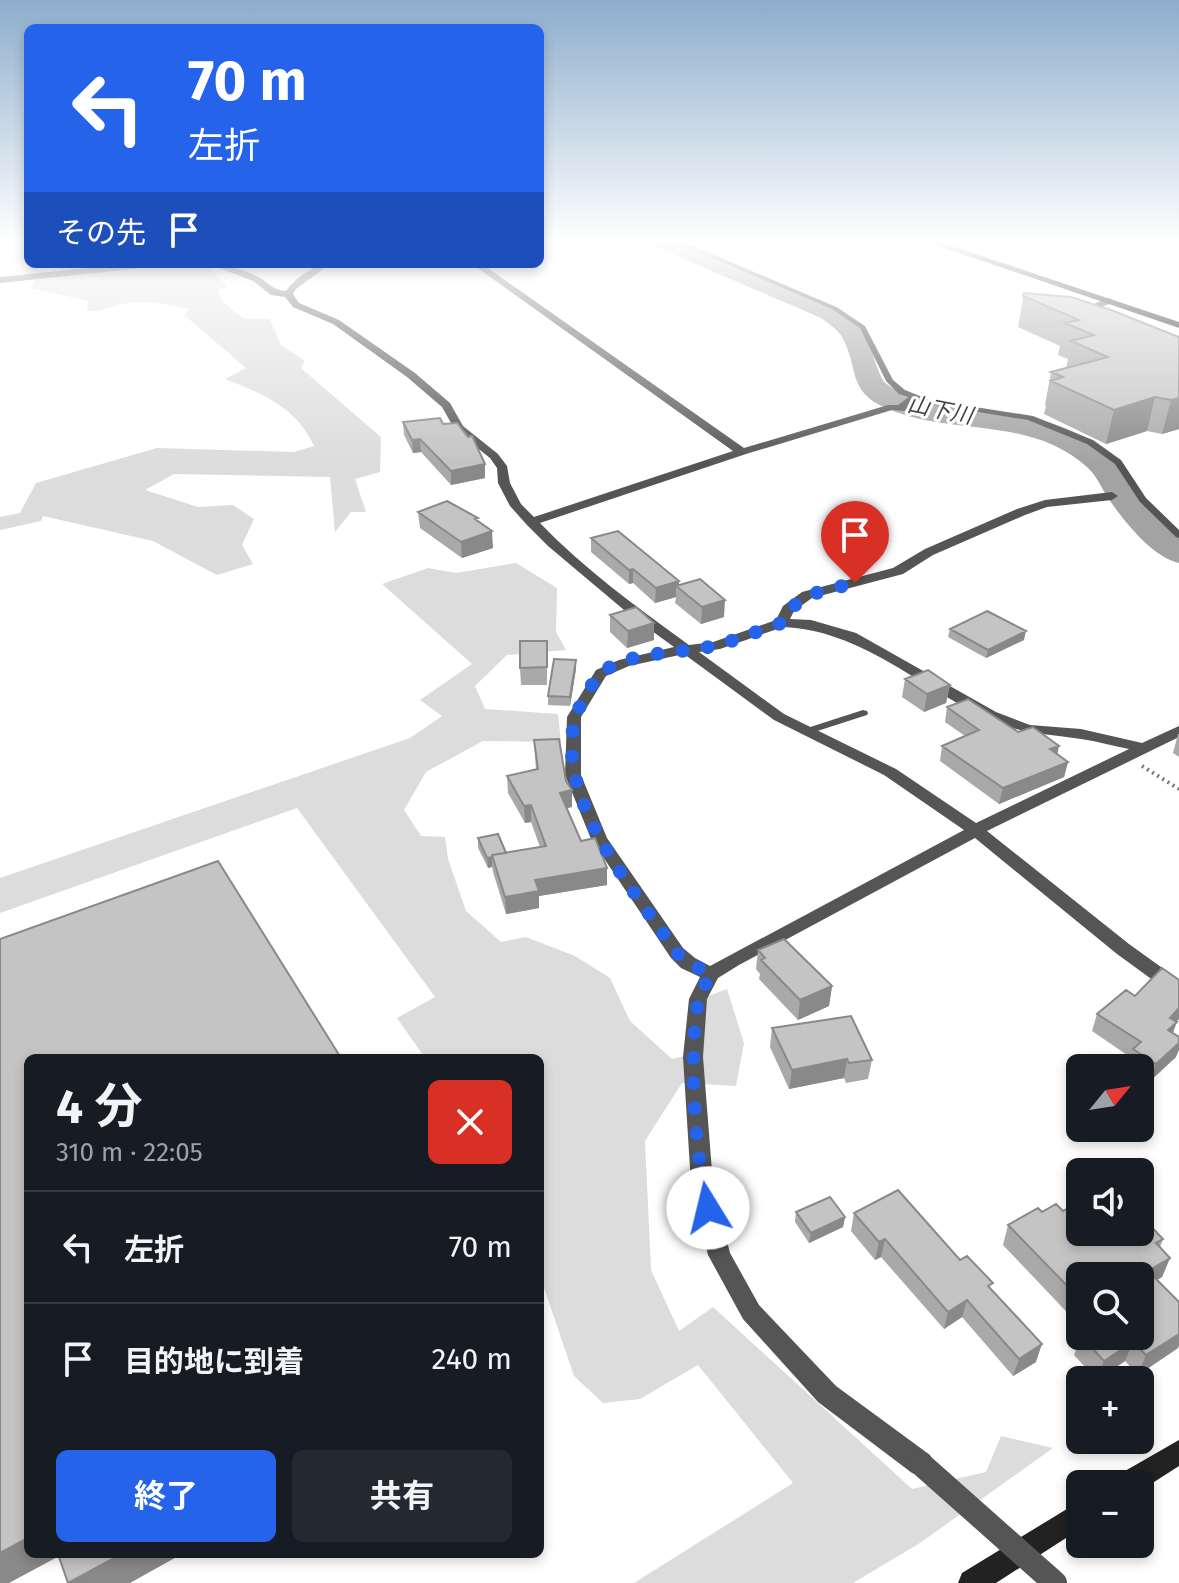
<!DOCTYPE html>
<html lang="ja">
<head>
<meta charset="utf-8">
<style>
	body { margin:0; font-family:"Fira Sans","Noto Sans JP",sans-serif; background:#242831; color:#f1f3f6; height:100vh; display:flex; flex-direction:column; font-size:30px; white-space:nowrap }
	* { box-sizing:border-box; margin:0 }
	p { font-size:26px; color:#9ea1a6 }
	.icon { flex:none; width:44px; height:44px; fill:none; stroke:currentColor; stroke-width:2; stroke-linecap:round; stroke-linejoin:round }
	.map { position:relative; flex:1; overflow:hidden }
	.drawer { position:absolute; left:24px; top:1054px; width:520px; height:504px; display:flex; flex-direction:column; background:#171b24; border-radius:12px; box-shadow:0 4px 12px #0003 }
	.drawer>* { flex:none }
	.banner { position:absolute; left:24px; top:24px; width:520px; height:244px; border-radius:12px; box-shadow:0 4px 12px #0003; background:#2563eb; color:#fff; overflow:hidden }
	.needle { width:52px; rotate:60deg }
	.controls { position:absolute; left:1066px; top:1054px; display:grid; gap:16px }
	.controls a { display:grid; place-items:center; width:88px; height:88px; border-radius:12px; background:#171b24; box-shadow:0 4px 12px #0003; font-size:40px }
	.pin { position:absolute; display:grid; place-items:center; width:68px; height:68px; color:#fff; margin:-82px -34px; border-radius:50% 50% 50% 0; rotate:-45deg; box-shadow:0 0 8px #0007 }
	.pin .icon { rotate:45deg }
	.me { position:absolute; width:88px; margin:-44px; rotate:351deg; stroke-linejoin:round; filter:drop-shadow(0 0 6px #0008) }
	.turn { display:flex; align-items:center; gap:28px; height:168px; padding:0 32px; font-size:36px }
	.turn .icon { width:104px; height:104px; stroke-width:2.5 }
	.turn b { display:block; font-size:56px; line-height:68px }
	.then { display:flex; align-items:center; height:76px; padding:0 32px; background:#0003; gap:16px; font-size:30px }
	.round { display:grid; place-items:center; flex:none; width:84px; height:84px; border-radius:12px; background:#242831 }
	.headline { display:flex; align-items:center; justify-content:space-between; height:136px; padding:0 32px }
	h1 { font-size:48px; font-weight:700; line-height:60px }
	.action { display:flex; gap:16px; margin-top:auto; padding:16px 32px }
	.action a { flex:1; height:92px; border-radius:12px; background:#2563eb; color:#fff; font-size:32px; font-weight:700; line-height:92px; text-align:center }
	.action a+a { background:#242831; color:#f1f3f6 }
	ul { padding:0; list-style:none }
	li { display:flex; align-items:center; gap:24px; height:112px; padding:0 32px; border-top:2px solid #363941 }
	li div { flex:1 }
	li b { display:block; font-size:30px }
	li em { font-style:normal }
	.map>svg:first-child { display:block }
	.green { fill:#dcdcdc }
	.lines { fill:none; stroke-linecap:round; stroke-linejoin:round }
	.river { fill:#a3a3a3; fill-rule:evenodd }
	.path-far1 { stroke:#777; stroke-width:2; stroke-dasharray:1 2; stroke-linecap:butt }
	.path { stroke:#777; stroke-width:4; stroke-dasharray:2 4; stroke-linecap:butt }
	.lane { fill:#555; fill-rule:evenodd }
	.street { fill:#555; fill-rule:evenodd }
	.secondary { fill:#222; fill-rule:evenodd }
	.street-bridge { stroke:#555; stroke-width:24 }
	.wall { fill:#a9a9a9 }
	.shaded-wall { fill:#898989 }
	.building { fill:#c4c4c4; stroke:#898989; stroke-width:2 }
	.route { stroke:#2563eb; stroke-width:14; stroke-dasharray:0 25.2 }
	.labels { text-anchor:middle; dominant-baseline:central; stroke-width:6; stroke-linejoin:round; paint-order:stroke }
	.far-water-label { font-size:22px; font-style:italic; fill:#444; stroke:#fff }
</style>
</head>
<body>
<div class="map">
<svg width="1179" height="1583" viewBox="0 0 1179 1583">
	<rect width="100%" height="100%" fill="#fff"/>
	<!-- green -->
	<path class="green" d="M 193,264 L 208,267 L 227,286 L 217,291 L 223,302 L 244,319 L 270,319 L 281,345 L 305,361 L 301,368 L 381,437 L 380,472 L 355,479 L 366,512 L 351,512 L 335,532 L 330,477 L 174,474 L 145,490 L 198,507 L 233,505 L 254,519 L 242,545 L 253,564 L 217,575 L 153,541 L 43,516 L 41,521 L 0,530 L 0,517 L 20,513 L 36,483 L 157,448 L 294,452 L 314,446 C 296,407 263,394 225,379 L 246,368 L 184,315 L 189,309 C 169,306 145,298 124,304 C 110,307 102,312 87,311 L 88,301 L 31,288 L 34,280 L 48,277 Z
		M 516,563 L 557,588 L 556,632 L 566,650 L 507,655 L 475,686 L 485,709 L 558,714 L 561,742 L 483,741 L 426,772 L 404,810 L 421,836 L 445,837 L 448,859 L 466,911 L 501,942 L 526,937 L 575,956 L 610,978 L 630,1021 L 672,1059 L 700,1052 L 706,997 L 727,989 L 744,1043 L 736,1086 L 682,1083 L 645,1141 L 651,1270 L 679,1331 L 713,1307 L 912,1489 L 986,1472 L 1001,1436 L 1053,1448 L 920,1543 L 853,1583 L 634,1583 L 793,1483 L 698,1365 L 640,1399 L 603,1403 L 574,1376 L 540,1276 L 540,1058 L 425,1058 L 397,1018 L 435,997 L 297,808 L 0,913 L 0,878 L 410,738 L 442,716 L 420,700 L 472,664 L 382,584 L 428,568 L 456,573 Z"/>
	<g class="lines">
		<!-- river -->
		<path class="river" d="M 653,242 L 684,242 L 839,308 C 876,335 866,347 884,382 C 926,416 1000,405 1051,423 C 1071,430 1095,440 1111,455 C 1121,465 1127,479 1136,490 C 1148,507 1164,521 1179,535 L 1179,563 C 1152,557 1124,521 1108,498 C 1102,489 1097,476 1088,468 C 1031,415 952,437 886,408 C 847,391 859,369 843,339 C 839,330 829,324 821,318 L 656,247 Z"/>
		<!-- path-far1 -->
		<path class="path-far1" d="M 1157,242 L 1179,249"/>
		<!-- path -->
		<path class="path" d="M 1142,766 L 1179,789"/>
		<!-- lane -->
		<path class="lane" d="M 675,242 L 683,242 L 836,307 L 865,326 L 893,380 L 905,390 L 930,400 L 1033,416 L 1093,440 L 1121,460 L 1146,498 L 1179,530 L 1179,538 L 1176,537 L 1140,502 L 1115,464 L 1087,444 L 1028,420 L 929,404 L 899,394 L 886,381 L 860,328 L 832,309 Z
			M 863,710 L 867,711 L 868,713 L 867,715 L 808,734 L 803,731 L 804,729 Z"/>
		<!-- street -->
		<path class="street" d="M 127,264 L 156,264 L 152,267 L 0,283 L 0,277 Z
			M 209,264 C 225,264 247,270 262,279 C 271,285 274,290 286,291 C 295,278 315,264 330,264 L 296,289 L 293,294 L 299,303 L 339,320 L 415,373 L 450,403 L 463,426 L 498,454 L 507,466 L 510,483 L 521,504 L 534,517 L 733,451 L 472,264 L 482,264 L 744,448 L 888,405 L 898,405 L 910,396 L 918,396 L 918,400 L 904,411 L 892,410 L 746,454 L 540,523 C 584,569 638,608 689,645 L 713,642 L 776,620 L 783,606 L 802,592 L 893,568 L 925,549 L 1017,509 L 1045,500 L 1112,492 L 1118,496 L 1112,500 L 1047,507 L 1025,515 L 933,555 L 903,574 L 812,598 L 794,611 L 790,619 L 811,620 L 856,633 L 996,712 L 1030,725 L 1081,729 L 1142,743 L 1179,726 L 1179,737 L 987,831 L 1129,944 L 1179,980 L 1179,996 L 1172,994 L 1117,954 L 975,838 L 739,965 L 718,978 L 707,999 L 703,1057 L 713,1184 L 730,1253 L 759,1305 L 836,1386 L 930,1455 L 934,1464 L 930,1473 L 921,1476 L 912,1473 L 818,1402 L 743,1319 L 708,1255 L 691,1184 L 683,1057 L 689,999 L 700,977 L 681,968 L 671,958 L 591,839 L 565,775 L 567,717 L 596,670 L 619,660 L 674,647 L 630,615 L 548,546 L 527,525 L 510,506 L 498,483 L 497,468 L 490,458 L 455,430 L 442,407 L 407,377 L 333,324 L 293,307 L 285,297 L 271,295 L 253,281 ZM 783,627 C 861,630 919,687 986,718 C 1023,735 1044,733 1081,739 C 1097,741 1113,746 1129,749 L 976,823 L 896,769 L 784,714 L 699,652 L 720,649 ZM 684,654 L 774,720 L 884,775 L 964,830 L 710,966 L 695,958 L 683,948 L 607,838 L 581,775 L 581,717 L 606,676 L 629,666 Z
			M 1109,298 L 1114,301 L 1112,303 L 1076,316 L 1071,313 Z"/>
		<!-- secondary -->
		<path class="secondary" d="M 927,242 L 940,242 L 1179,322 L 1179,328 Z
			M 1179,1440 L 1179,1466 L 1140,1491 L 1140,1484 L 1114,1484 L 1118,1475 Z
			M 1080,1501 L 1080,1529 L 996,1583 L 958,1583 L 962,1573 Z"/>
		<!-- street-bridge -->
		<path class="street-bridge" d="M 921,1464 L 1055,1583"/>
	</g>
	<!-- wall -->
	<path class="wall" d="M 267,264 L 297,264 L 287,268 Z
		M 1024,293 L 1179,337 L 1179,429 L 1162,434 L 1147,431 L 1106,444 L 1044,414 L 1046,406 L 1045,405 L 1051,372 L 1066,368 L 1068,359 L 1058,355 L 1060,346 L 1018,327 Z
		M 403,422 L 485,464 L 485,478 L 451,485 L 421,452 L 413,453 L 404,435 Z
		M 418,512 L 478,521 L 493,548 L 462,558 L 420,528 Z
		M 591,538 L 679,585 L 724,617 L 701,624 L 675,603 L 676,597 L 655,603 L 633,583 L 629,584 L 591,552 Z
		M 610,615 L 654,640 L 627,648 L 610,632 Z
		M 950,629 L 1024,640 L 986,658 L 948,637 Z
		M 547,641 L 547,685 L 521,685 L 520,668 Z
		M 576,660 L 576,669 L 570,706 L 548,705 L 548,696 Z
		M 905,679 L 950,685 L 946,703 L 924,712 L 902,697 Z
		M 947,707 L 1018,732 L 1057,754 L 1068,762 L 1064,777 L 999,804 L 940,761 L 942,746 L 965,736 L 945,722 Z
		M 1178,734 L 1179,734 L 1179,757 L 1173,753 Z
		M 534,740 L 566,781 L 572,807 L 566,808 L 581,841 L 607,885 L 539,896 L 539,908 L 506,914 L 493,872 L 492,867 L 488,868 L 478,848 L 478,838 L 506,853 L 540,847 L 531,822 L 525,823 L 508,793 L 507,776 L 536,770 Z
		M 758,950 L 832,986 L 829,1006 L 798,1020 L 759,979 L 760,974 L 756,969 Z
		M 1135,996 L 1179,1019 L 1176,1022 L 1173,1033 L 1176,1057 L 1149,1082 L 1140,1076 L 1140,1068 L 1127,1067 L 1130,1057 L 1092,1031 L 1097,1014 Z
		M 772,1028 L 872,1060 L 868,1079 L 846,1083 L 844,1078 L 789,1089 L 770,1047 Z
		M 1063,1211 L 1163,1239 L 1160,1247 L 1170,1258 L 1162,1277 L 1157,1280 L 1179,1302 L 1179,1345 L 1178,1348 L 1138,1375 L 1125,1361 L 1097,1380 L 1074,1355 L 1081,1336 L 1140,1336 L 1080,1276 L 1080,1326 L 1003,1245 L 1008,1225 L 1042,1212 Z
		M 796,1212 L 845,1217 L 843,1227 L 809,1243 L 795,1222 Z
		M 854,1213 L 960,1260 L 991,1289 L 1036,1362 L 1013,1376 L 962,1317 L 944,1329 L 881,1257 L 875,1260 L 851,1231 Z"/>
	<!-- shaded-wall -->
	<path class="shaded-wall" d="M 286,264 L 297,264 L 287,268 Z
		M 1155,397 L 1147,431 L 1106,444 L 1114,410 Z
		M 1179,398 L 1179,429 L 1162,434 L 1171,400 Z
		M 420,439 L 421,452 L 413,453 L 412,440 Z
		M 485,464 L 485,478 L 451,485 L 451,471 Z
		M 492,531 L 493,548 L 462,558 L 461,542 Z
		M 633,569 L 633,583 L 629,584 L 629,570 Z
		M 679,581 L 679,588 L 676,586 L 676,597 L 655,603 L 656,588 Z
		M 725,600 L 724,617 L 701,624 L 702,607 Z
		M 654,623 L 654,640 L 627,648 L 628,631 Z
		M 1026,631 L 1024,640 L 986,658 L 988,650 Z
		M 576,660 L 576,669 L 570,706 L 570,697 Z
		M 950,685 L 946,703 L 924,712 L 927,694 Z
		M 1059,746 L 1056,761 L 1050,749 Z
		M 1068,762 L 1064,777 L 999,804 L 1003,788 Z
		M 572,790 L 572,807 L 560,810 L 560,793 Z
		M 531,805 L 531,822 L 525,823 L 524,806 Z
		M 492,857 L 492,867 L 488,868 L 487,858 Z
		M 607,868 L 607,885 L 539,896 L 539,908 L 506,914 L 505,897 L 535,880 Z
		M 832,986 L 829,1006 L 798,1020 L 800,1000 Z
		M 1179,1008 L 1179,1019 L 1174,1024 L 1177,1022 L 1170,1040 L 1162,1048 L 1170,1018 Z
		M 1179,1043 L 1179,1050 L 1176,1057 L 1149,1082 L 1156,1064 Z
		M 847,1059 L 844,1078 L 789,1089 L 792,1070 Z
		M 845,1217 L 843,1227 L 809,1243 L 811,1233 Z
		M 885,1239 L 881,1257 L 875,1260 L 879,1242 Z
		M 1170,1258 L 1162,1277 L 1140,1290 L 1148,1271 Z
		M 967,1300 L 962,1317 L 944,1329 L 948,1312 Z
		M 1179,1324 L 1179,1345 L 1178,1348 L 1138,1375 L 1146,1355 Z
		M 1133,1342 L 1125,1361 L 1097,1380 L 1104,1361 Z
		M 1042,1344 L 1036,1362 L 1013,1376 L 1019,1359 Z
		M 28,1538 L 28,1554 L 63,1554 L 9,1583 L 0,1583 L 0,1553 Z
		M 122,1554 L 182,1554 L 130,1583 L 68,1583 Z"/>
	<!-- building -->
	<path class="building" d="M 1024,293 L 1071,297 L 1111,310 L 1179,337 L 1179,398 L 1171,400 L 1155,397 L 1114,410 L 1051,381 L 1063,377 L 1051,372 L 1108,357 L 1071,341 L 1094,335 L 1065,323 L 1079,320 L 1023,296 Z
		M 440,418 L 443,424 L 457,423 L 468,437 L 472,436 L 485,464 L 451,471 L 420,439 L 412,440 L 403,422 Z
		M 447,501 L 478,518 L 475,519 L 492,531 L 461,542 L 418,512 Z
		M 618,531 L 679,581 L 656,588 L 633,569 L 629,570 L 591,538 Z
		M 700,579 L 725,600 L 702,607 L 676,586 Z
		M 636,607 L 654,623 L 628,631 L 610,615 Z
		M 987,611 L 1026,631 L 988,650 L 950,629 Z
		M 520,641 L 547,641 L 547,667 L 520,668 Z
		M 554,659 L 576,660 L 570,697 L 548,696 Z
		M 928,670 L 950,685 L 927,694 L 905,679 Z
		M 968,699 L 1018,732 L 1033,727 L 1059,746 L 1050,749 L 1068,762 L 1003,788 L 942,746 L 979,730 L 947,707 Z
		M 559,739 L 566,781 L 572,790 L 560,793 L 581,841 L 595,838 L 607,868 L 535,880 L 539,891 L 505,897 L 492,855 L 546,846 L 531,805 L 524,806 L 507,776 L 538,769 L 534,740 Z
		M 498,834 L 506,853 L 492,855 L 492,857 L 487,858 L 478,838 Z
		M 218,861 L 341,1058 L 28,1058 L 28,1538 L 0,1553 L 0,939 Z
		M 784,939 L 832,986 L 800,1000 L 761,960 L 765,958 L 758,950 Z
		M 1162,968 L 1179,980 L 1179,1008 L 1170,1018 L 1177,1022 L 1168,1030 L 1179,1037 L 1179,1043 L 1156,1064 L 1133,1049 L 1141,1042 L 1097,1014 L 1126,990 L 1135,996 Z
		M 851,1016 L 872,1060 L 849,1063 L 847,1059 L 792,1070 L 772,1028 Z
		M 898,1190 L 960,1260 L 967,1256 L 993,1283 L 988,1286 L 1042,1344 L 1019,1359 L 967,1300 L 948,1312 L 885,1239 L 879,1242 L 854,1213 Z
		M 830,1197 L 845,1217 L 811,1233 L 796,1212 Z
		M 1080,1201 L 1080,1232 L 1140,1232 L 1140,1215 L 1163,1239 L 1156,1243 L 1170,1258 L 1148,1271 L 1179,1302 L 1179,1334 L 1146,1355 L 1133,1342 L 1104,1361 L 1081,1336 L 1140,1336 L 1140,1276 L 1080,1276 L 1080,1299 L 1008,1225 L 1038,1208 L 1042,1212 L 1056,1204 L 1063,1211 Z
		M 58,1554 L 122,1554 L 68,1583 Z"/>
	<!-- sky -->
	<linearGradient id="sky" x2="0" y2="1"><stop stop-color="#8cadcc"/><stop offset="0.52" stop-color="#fff"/><stop offset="1" stop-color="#fff" stop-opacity="0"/></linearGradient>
	<rect width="1179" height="464" fill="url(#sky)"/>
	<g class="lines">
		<!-- route -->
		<path class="route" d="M 708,1208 C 695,1152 688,1058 698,1002 C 700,992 706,983 711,974 L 688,963 L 677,953 C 632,887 538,781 584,698 C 588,691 595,679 601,673 C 628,651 680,654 713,646 C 736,641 759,630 782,623 C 795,593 827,590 855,583"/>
	</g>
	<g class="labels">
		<!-- far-water labels -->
		<g class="far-water-label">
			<text transform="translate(940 410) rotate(11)">山下川</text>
		</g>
	</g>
</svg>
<div class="controls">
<a><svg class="needle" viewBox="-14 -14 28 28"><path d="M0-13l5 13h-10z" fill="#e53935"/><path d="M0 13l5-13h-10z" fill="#9ea1a6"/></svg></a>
<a><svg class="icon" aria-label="sound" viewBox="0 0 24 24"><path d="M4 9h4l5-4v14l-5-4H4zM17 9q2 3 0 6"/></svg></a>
<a><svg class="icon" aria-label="search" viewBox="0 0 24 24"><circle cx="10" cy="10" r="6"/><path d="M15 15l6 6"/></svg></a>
<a>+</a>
<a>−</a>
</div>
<div class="pin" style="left:855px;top:583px;background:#d93025"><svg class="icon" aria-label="arrive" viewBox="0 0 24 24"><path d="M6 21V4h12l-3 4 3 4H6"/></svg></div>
<svg class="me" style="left:708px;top:1208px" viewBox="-20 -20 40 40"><circle r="19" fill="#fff"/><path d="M0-13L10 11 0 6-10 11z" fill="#2563eb"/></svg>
<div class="banner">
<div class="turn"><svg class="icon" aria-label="left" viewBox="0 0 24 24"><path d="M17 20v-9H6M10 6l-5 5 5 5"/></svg><div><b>70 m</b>左折</div></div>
<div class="then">その先<svg class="icon" aria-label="arrive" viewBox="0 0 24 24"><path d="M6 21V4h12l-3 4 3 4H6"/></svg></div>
</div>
<section class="drawer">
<div class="headline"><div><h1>4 分</h1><p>310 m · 22:05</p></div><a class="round" style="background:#d93025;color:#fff"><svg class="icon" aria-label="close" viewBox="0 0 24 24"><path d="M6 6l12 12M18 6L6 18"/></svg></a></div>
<ul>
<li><svg class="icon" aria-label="left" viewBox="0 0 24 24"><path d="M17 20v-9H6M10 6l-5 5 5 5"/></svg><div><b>左折</b></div><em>70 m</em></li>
<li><svg class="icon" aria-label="arrive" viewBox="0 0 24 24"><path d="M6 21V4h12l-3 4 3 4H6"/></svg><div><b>目的地に到着</b></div><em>240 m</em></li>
</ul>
<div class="action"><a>終了</a><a>共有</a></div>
</section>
</div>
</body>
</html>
